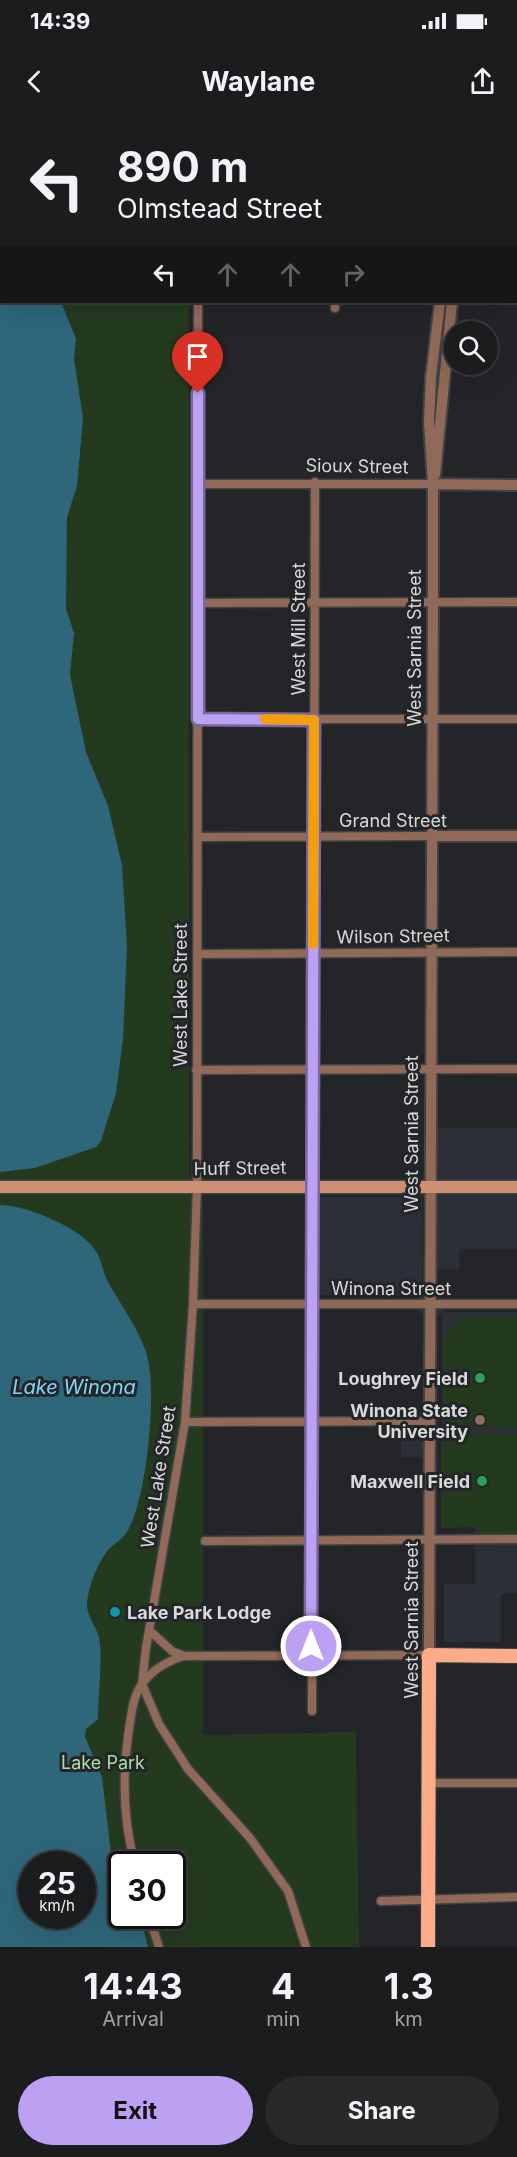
<!DOCTYPE html>
<html lang="en">
<head>
<meta charset="utf-8">
<style>
	body { margin:0; font-family:Inter,sans-serif; background:#28292b; color:#f1f3f6; height:100vh; display:flex; flex-direction:column; font-size:22px; white-space:nowrap }
	* { box-sizing:border-box; margin:0 }
	p { font-size:20px; color:#a0a1a4 }
	.icon { flex:none; width:33px; height:33px; fill:none; stroke:currentColor; stroke-width:2; stroke-linecap:round; stroke-linejoin:round }
	.map { position:relative; height:1827px; overflow:hidden }
	.details { display:flex; flex-direction:column; background:#1b1c1e; flex:1 }
	.details>* { flex:none }
	.top-card { position:absolute; left:0px; top:0px; width:518px; height:183px; box-shadow:0 6px 24px #0002,0 0 0 2px #393a3c; background:#1b1c1e; color:#f1f3f6; overflow:hidden }
	.controls { position:absolute; left:444px; top:201px; display:grid; gap:12px }
	.controls a { display:grid; place-items:center; width:54px; height:54px; border-radius:50%; background:#1b1c1e; box-shadow:0 6px 24px #0002,0 0 0 2px #393a3c; font-size:30px }
	.speed { position:absolute; left:18px; top:1731px; display:flex; gap:12px; font-size:30px; font-weight:700; text-align:center }
	.speed>* { display:grid; place-content:center; width:78px; height:78px; border-radius:50%; background:#1b1c1e; box-shadow:0 6px 24px #0002,0 0 0 2px #393a3c; line-height:1 }
	.speed small { font-size:15px; font-weight:400 }
	.speed .limit { border:3px solid #111; border-radius:9px; background:#fff; color:#111 }
	.pin { position:absolute; display:grid; place-items:center; width:51px; height:51px; color:#fff; margin:-62px -26px; border-radius:50% 50% 50% 0; rotate:-45deg; box-shadow:0 0 6px #0007 }
	.pin .icon { rotate:45deg }
	.me { position:absolute; width:66px; margin:-33px; rotate:0deg; stroke-linejoin:round; filter:drop-shadow(0 0 4px #0008) }
	.turn { display:flex; align-items:center; gap:21px; height:126px; padding:0 18px; font-size:27px }
	.turn .icon { width:78px; height:78px; stroke-width:2.5 }
	.turn b { display:block; font-size:42px; line-height:51px }
	.lanes { display:flex; align-items:center; height:57px; padding:0 18px; background:#0003; justify-content:center; gap:30px; direction:ltr }
	.lanes .off { opacity:.35 }
	.eta { display:flex; justify-content:space-evenly; align-items:center; height:102px; text-align:center }
	.eta b { font-size:36px; font-weight:700; line-height:42px }
	.action { display:flex; gap:12px; margin-top:auto; padding:12px 18px }
	.action a { flex:1; height:69px; border-radius:36px; background:#bca0f2; color:#111; font-size:24px; font-weight:700; line-height:69px; text-align:center }
	.action a+a { background:#28292b; color:#f1f3f6 }
	.status { display:flex; justify-content:space-between; align-items:center; height:42px; padding:0 30px; background:#1b1c1e; direction:ltr }
	.status svg { height:16px; fill:currentColor }
	header { display:flex; justify-content:space-between; align-items:center; height:78px; padding:0 18px; background:#1b1c1e; font-size:27px; font-weight:700 }
	.map>svg:first-child { display:block }
	.built { fill:#2c2f37 }
	.green { fill:#243a1f; fill-rule:evenodd }
	.water { fill:#2e667a; fill-rule:evenodd }
	.lines { fill:none; stroke-linecap:round; stroke-linejoin:round }
	.minor-casing { stroke:#414245; stroke-width:11 }
	.tertiary-casing { stroke:#414245; stroke-width:14 }
	.secondary-casing { stroke:#414245; stroke-width:15 }
	.primary-casing { stroke:#414245; stroke-width:16 }
	.minor { stroke:#916958; stroke-width:8 }
	.tertiary { stroke:#916958; stroke-width:10 }
	.secondary { stroke:#ce8e73; stroke-width:12 }
	.primary { stroke:#fdab88; stroke-width:14 }
	.route-casing { stroke:#7a689d; stroke-width:15 }
	.route { stroke:#bca0f2; stroke-width:10 }
	.slow { stroke:#f59e0b; stroke-width:10 }
	.leisure-dot { fill:#2e9e5b; stroke:#242528; stroke-width:2 }
	.education-dot { fill:#8d6e63; stroke:#242528; stroke-width:2 }
	.culture-dot { fill:#0f9aa8; stroke:#242528; stroke-width:2 }
	.labels { text-anchor:middle; dominant-baseline:central; stroke-width:6; stroke-linejoin:round; paint-order:stroke }
	.street-label { font-size:18px; fill:#d8d9db; stroke:#242528 }
	.poi-label { font-size:18px; font-weight:bold; fill:#d8d9db; stroke:#242528; text-anchor:end }
	.park-label { font-size:18px; fill:#acdea2; stroke:#242528 }
	.water-label { font-size:20px; font-style:italic; fill:#7fd8f9; stroke:#242528 }
</style>
</head>
<body>
<div class="status"><b>14:39</b><svg viewBox="0 0 49 12"><path d="M0 12V9h3v3zM5 12V6h3v6zM10 12V3h3v9zM15 12V0h3v12zM26 1h20v11H26zM47 4h2v5h-2z"/></svg></div>
<header><svg class="icon" aria-label="back" viewBox="0 0 24 24"><path d="M15 5l-7 7 7 7"/></svg>Waylane<svg class="icon" aria-label="share" viewBox="0 0 24 24"><path d="M12 15V3M7 8l5-5 5 5M5 13v7h14v-7"/></svg></header>
<div class="map">
<svg width="517" height="1827" viewBox="0 0 517 1827">
	<rect width="100%" height="100%" fill="#242528"/>
	<!-- built -->
	<path class="built" d="M 0,0 L 418,0 L 419,1 L 2,2 L 1,35 Z
		M 435,1008 L 517,1008 L 517,1062 L 435,1061 Z
		M 433,1073 L 517,1073 L 517,1129 L 459,1129 L 459,1149 L 433,1149 Z
		M 320,1077 L 422,1077 L 422,1173 L 442,1173 L 443,1192 L 517,1192 L 517,1473 L 501,1474 L 501,1522 L 444,1522 L 444,1464 L 475,1464 L 475,1407 L 442,1406 L 442,1194 L 419,1193 L 418,1176 L 320,1175 Z
		M 401,1304 L 423,1304 L 423,1338 L 401,1337 Z"/>
	<!-- green -->
	<path class="green" d="M 0,32 L 2,182 L 189,182 L 189,1057 L 203,1081 L 203,1615 L 356,1612 L 359,1827 L 0,1827 ZM 32,1744 L 82,1744 L 82,1796 L 32,1796 ZM 122,1744 L 172,1744 L 172,1796 L 122,1796 Z
		M 463,1197 L 517,1198 L 517,1308 L 456,1308 L 442,1298 L 443,1218 Z
		M 441,1313 L 517,1314 L 517,1415 L 479,1415 L 479,1407 L 441,1408 Z"/>
	<!-- water -->
	<path class="water" d="M 0,59 L 2,182 L 61,182 L 76,219 L 74,239 L 83,298 L 77,366 L 67,397 L 66,489 L 74,513 L 70,555 L 86,632 L 108,686 L 122,745 L 127,826 L 123,919 L 116,973 L 101,1021 L 96,1027 L 35,1048 L 0,1052 Z
		M 0,1085 C 26,1085 82,1108 96,1131 C 101,1139 103,1151 107,1160 C 120,1184 137,1206 146,1232 C 158,1268 147,1377 128,1410 C 124,1418 115,1423 109,1429 C 98,1442 88,1467 87,1484 C 87,1497 96,1506 99,1517 C 103,1538 98,1577 98,1599 L 86,1609 L 85,1617 L 102,1657 L 113,1751 L 121,1765 L 122,1796 L 140,1796 L 148,1827 L 0,1827 ZM 32,1744 L 82,1744 L 82,1796 L 32,1796 Z"/>
	<g class="lines">
		<defs>
			<path id="minor" d="M 507,0 L 507,2
				M 516,23 L 517,25
				M 198,182 L 197,1067 L 193,1184 L 185,1302 L 146,1528 L 142,1564 L 159,1604 L 188,1649 L 250,1718 L 288,1771 L 306,1827
				M 335,188 L 335,182
				M 198,364 L 433,364
				M 198,483 L 517,482
				M 198,599 L 517,599
				M 197,717 L 432,716
				M 197,834 L 517,832
				M 196,950 L 517,949
				M 193,1184 L 517,1184
				M 185,1302 L 430,1301
				M 205,1421 L 517,1419
				M 150,1511 L 172,1531 L 184,1536
				M 312,1591 L 315,362
				M 429,1663 L 517,1663
				M 135,1744 C 122,1697 122,1651 130,1603 C 132,1589 134,1575 142,1564 C 153,1549 167,1541 184,1536 L 429,1535
				M 381,1781 L 517,1777
				M 149,1796 L 159,1827"/>
			<path id="tertiary" d="M 463,2 L 463,0
				M 475,2 L 476,0
				M 435,355 L 452,182
				M 433,364 L 517,365
				M 432,716 L 517,716
				M 429,1535 L 433,483 L 433,364 L 429,302 L 431,257 L 440,182"/>
			<path id="secondary" d="M 0,1067 L 517,1067"/>
			<path id="primary" d="M 428,1827 L 429,1535 L 517,1536"/>
		</defs>
		<!-- minor casing -->
		<use href="#minor" class="minor-casing"/>
		<!-- tertiary casing -->
		<use href="#tertiary" class="tertiary-casing"/>
		<!-- secondary casing -->
		<use href="#secondary" class="secondary-casing"/>
		<!-- primary casing -->
		<use href="#primary" class="primary-casing"/>
		<!-- minor -->
		<use href="#minor" class="minor"/>
		<!-- tertiary -->
		<use href="#tertiary" class="tertiary"/>
		<!-- secondary -->
		<use href="#secondary" class="secondary"/>
		<!-- primary -->
		<use href="#primary" class="primary"/>
	</g>
	<g class="lines">
		<defs>
			<path id="route" d="M 198,273 L 198,599 L 314,600 L 311,1526"/>
		</defs>
		<!-- route casing -->
		<use href="#route" class="route-casing"/>
		<!-- route -->
		<use href="#route" class="route"/>
		<!-- slow -->
		<path class="slow" d="M 265,599 L 314,600 L 313,824"/>
	</g>
	<!-- markers -->
	<g class="leisure-dot">
		<circle cx="480" cy="1258" r="6"/>
		<circle cx="482" cy="1361" r="6"/>
	</g>
	<circle class="education-dot" cx="480" cy="1300" r="6"/>
	<circle class="culture-dot" cx="115" cy="1492" r="6"/>
	<g class="labels">
		<!-- street labels -->
		<g class="street-label">
			<text transform="translate(357 346) rotate(1)">Sioux Street</text>
			<text transform="translate(298 509) rotate(-90)">West Mill Street</text>
			<text transform="translate(414 528) rotate(-90)">West Sarnia Street</text>
			<text x="393" y="700">Grand Street</text>
			<text transform="translate(393 816) rotate(-1)">Wilson Street</text>
			<text transform="translate(180 875) rotate(-90)">West Lake Street</text>
			<text transform="translate(411 1014) rotate(-90)">West Sarnia Street</text>
			<text transform="translate(240 1048) rotate(-1)">Huff Street</text>
			<text x="391" y="1168">Winona Street</text>
			<text transform="translate(158 1357) rotate(-81)">West Lake Street</text>
			<text transform="translate(411 1500) rotate(-90)">West Sarnia Street</text>
		</g>
		<!-- poi labels -->
		<g class="poi-label">
			<text x="468" y="1258">Loughrey Field</text>
			<text x="468" y="1290">Winona State<tspan x="468" dy="21">University</tspan></text>
			<text x="470" y="1361">Maxwell Field</text>
			<text x="127" y="1492" text-anchor="start">Lake Park Lodge</text>
		</g>
		<!-- park labels -->
		<g class="park-label">
			<text x="103" y="1642">Lake Park</text>
		</g>
		<!-- water labels -->
		<g class="water-label">
			<text x="74" y="1267">Lake Winona</text>
		</g>
	</g>
</svg>
<div class="controls">
<a><svg class="icon" aria-label="search" viewBox="0 0 24 24"><circle cx="10" cy="10" r="6"/><path d="M15 15l6 6"/></svg></a>
</div>
<div class="speed"><div>25<small>km/h</small></div><div class="limit">30</div></div>
<div class="pin" style="left:198px;top:273px;background:#d93025"><svg class="icon" aria-label="arrive" viewBox="0 0 24 24"><path d="M6 21V4h12l-3 4 3 4H6"/></svg></div>
<svg class="me" style="left:311px;top:1526px" viewBox="-20 -20 40 40"><circle r="17" fill="#bca0f2" stroke="#fff" stroke-width="3"/><path d="M0-11L8 9 0 5-8 9z" fill="#fff"/></svg>
<div class="top-card">
<div class="turn"><svg class="icon" aria-label="left" viewBox="0 0 24 24"><path d="M17 20v-9H6M10 6l-5 5 5 5"/></svg><div><b>890 m</b>Olmstead Street</div></div>
<div class="lanes"><svg class="icon" aria-label="left" viewBox="0 0 24 24"><path d="M17 20v-9H6M10 6l-5 5 5 5"/></svg><svg class="icon off" aria-label="ahead" viewBox="0 0 24 24"><path d="M12 20V5M6 11l6-6 6 6"/></svg><svg class="icon off" aria-label="ahead" viewBox="0 0 24 24"><path d="M12 20V5M6 11l6-6 6 6"/></svg><svg class="icon off" aria-label="right" viewBox="0 0 24 24"><path d="M7 20v-9h11M14 6l5 5-5 5"/></svg></div>
</div>
</div>
<section class="details">
<div class="eta">
<div><b>14:43</b><p>Arrival</p></div>
<div><b>4</b><p>min</p></div>
<div><b>1.3</b><p>km</p></div>
</div>
<div class="action"><a>Exit</a><a>Share</a></div>
</section>
</body>
</html>
